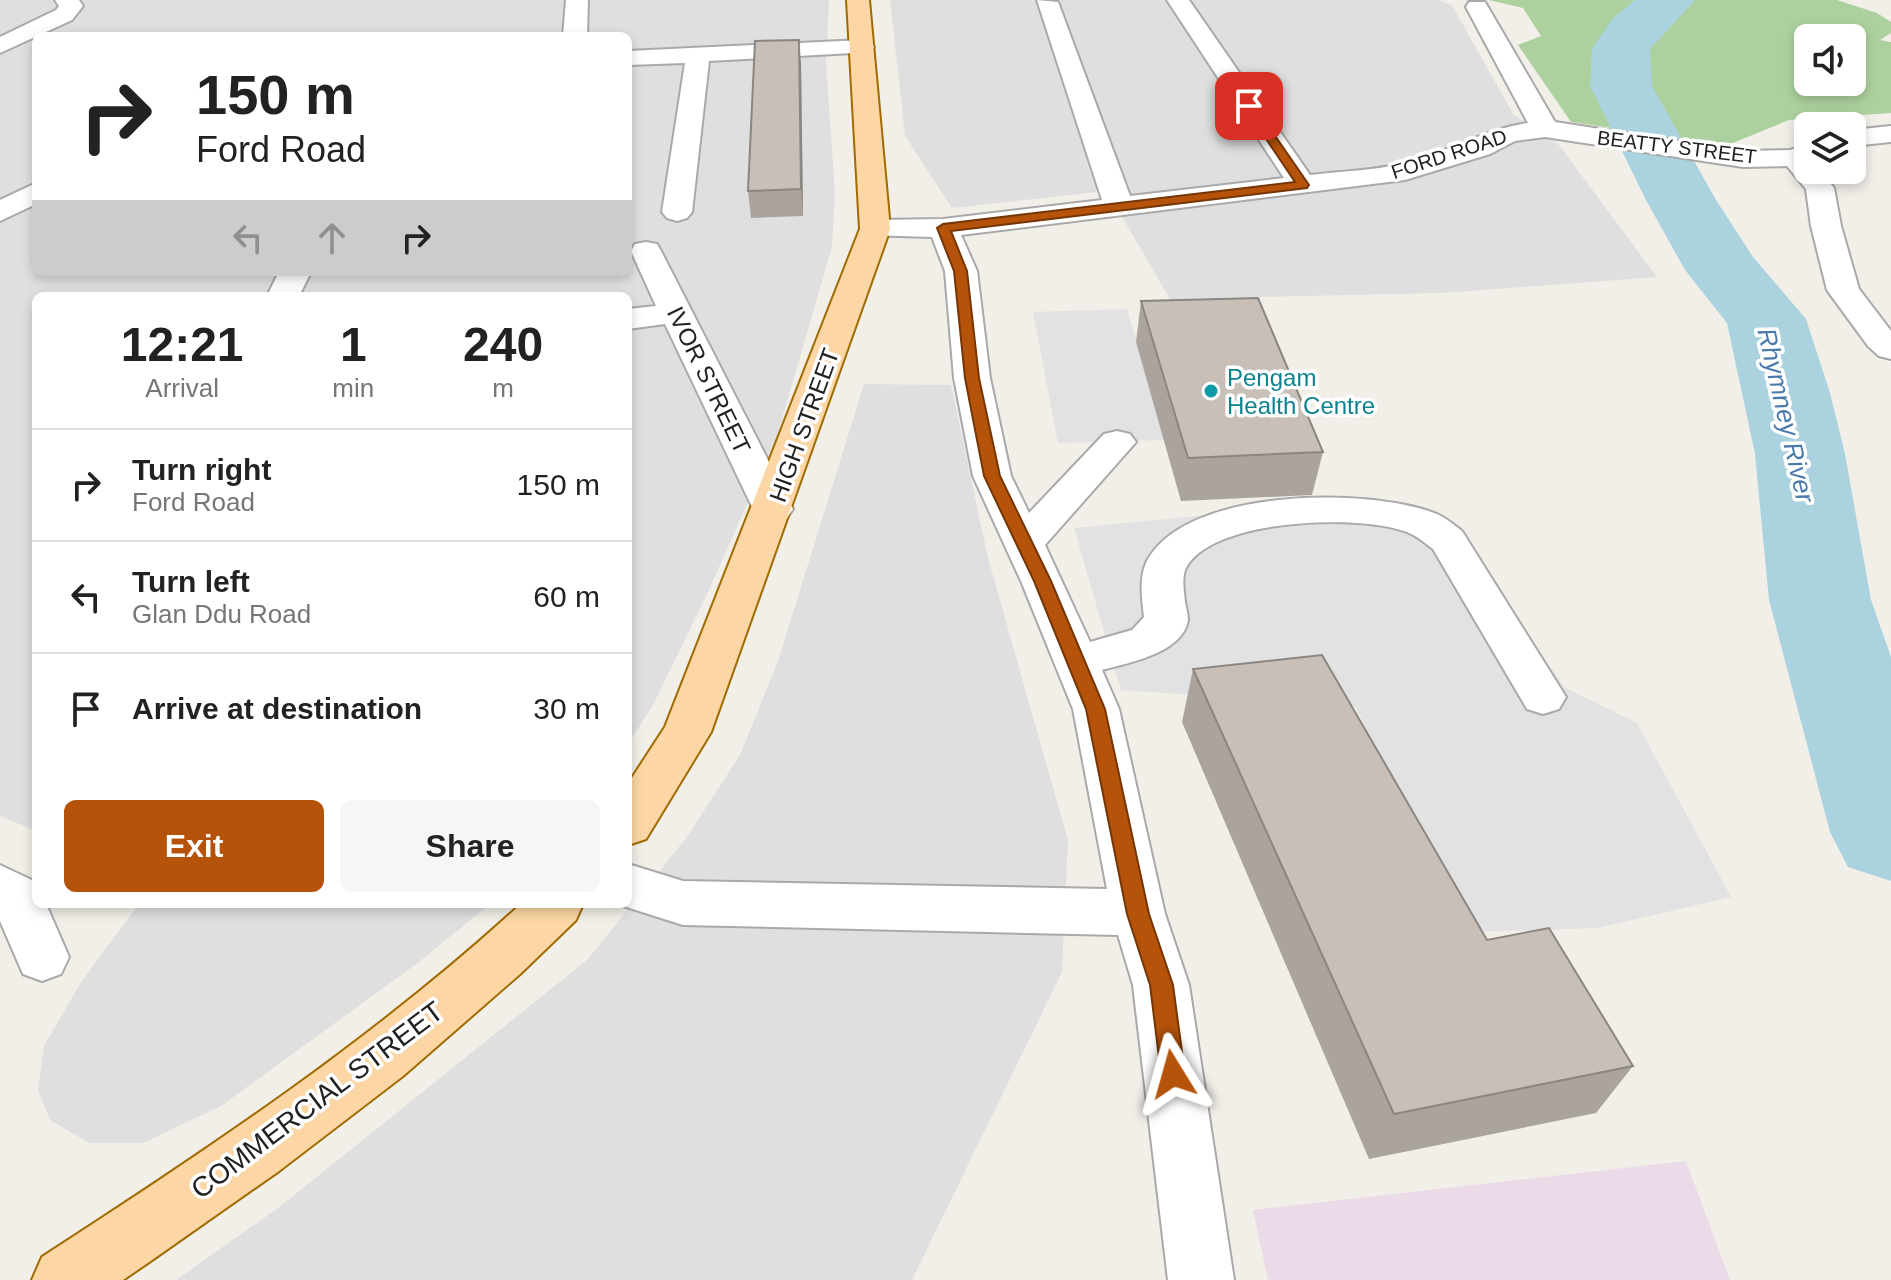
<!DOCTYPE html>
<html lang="en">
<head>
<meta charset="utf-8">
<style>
	body { margin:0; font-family:Helvetica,sans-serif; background:#f6f6f6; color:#222; height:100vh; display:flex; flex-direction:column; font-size:30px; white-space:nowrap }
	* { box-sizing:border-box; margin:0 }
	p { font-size:26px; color:#767676 }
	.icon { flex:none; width:44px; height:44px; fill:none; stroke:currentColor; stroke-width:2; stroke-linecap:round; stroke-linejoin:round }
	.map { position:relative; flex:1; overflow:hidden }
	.details { position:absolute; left:32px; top:292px; width:600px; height:616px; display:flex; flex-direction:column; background:#fff; border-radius:12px; box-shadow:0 4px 12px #0003 }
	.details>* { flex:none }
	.banner { position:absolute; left:32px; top:32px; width:600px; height:244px; border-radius:12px; box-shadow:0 4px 12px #0003; background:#fff; color:#222; overflow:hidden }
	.controls { position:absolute; left:1794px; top:24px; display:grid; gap:16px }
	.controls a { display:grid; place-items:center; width:72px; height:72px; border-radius:12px; background:#fff; box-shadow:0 4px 12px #0003; font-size:40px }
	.pin { position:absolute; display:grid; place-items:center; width:68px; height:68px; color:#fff; margin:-34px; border-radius:16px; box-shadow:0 4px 12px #0006 }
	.me { position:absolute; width:88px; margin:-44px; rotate:352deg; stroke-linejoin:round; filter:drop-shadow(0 0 6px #0008) }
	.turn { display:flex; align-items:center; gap:28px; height:168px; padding:0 32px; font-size:36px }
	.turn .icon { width:104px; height:104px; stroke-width:2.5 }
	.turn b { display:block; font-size:56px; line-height:68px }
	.lanes { display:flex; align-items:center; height:76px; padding:0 32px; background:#0003; justify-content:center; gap:40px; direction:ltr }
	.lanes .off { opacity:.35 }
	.eta { display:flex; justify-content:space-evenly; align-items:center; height:136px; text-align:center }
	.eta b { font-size:48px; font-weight:700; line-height:56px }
	.primary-button { display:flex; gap:16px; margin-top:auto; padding:16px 32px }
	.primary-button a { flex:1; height:92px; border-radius:12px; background:#b45309; color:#fff; font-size:32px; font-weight:700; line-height:92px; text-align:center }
	.primary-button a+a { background:#f6f6f6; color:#222 }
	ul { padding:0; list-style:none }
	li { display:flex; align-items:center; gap:24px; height:112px; padding:0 32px; border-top:2px solid #e0e0e0 }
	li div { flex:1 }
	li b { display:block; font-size:30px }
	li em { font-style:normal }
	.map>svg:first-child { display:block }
	.residential { fill:#e0dfdf; fill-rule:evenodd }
	.industrial { fill:#ebdbe8 }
	.forest { fill:#add19e; fill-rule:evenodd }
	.parking { fill:#e2e2e2 }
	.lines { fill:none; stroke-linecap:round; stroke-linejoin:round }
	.river { fill:#aad3df; fill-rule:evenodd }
	.minor-casing { stroke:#a9a9a9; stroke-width:4 }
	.major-casing { stroke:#a06b00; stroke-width:4 }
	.minor { fill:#fff; fill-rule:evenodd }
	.major { fill:#fcd6a4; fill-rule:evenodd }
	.wall { fill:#aba49e }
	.shaded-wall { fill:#8b8681 }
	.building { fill:#c7bfb8; stroke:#8b8681; stroke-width:2 }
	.route { fill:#b45309; stroke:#753606; stroke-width:2 }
	.culture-dot { fill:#0f9aa8; stroke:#fff; stroke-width:3 }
	.labels { text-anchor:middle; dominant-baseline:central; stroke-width:7; stroke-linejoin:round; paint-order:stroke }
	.far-street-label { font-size:20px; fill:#222; stroke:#fff }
	.culture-label { font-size:24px; fill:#0d838f; stroke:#fff; text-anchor:start }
	.street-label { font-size:24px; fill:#222; stroke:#fff }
	.water-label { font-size:26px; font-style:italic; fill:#4a7aab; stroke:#fff }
	.near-street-label { font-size:28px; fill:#222; stroke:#fff }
</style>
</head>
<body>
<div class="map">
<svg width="1891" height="1280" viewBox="0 0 1891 1280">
	<rect width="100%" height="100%" fill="#f2efe9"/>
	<!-- residential -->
	<path class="residential" d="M 0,0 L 829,0 L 826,64 L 835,192 L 832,247 L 776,439 L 708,592 L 653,705 L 628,744 L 628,296 L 36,296 L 36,831 L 0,816 ZM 36,36 L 628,36 L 628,272 L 36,272 Z
		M 890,0 L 1438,0 L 1452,5 L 1513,114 L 1559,145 L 1657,277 L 1443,293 L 1170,299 L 1107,191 L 952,208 L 905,136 Z
		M 864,384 L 951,385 L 988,558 L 1068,840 L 1062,972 L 912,1280 L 176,1280 L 278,1208 L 587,960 L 687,837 L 740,755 L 778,661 Z
		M 139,904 L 490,904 L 419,962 L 221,1106 L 143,1143 L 89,1143 L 50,1120 L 38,1090 L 44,1046 L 81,982 Z"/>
	<!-- industrial -->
	<path class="industrial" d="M 1686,1161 L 1730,1280 L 1268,1280 L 1253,1210 Z"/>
	<!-- forest -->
	<path class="forest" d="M 1489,0 L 1837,0 L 1877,13 L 1891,22 L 1891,33 L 1880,40 L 1891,42 L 1891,113 L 1789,120 L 1728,145 L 1571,122 L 1518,45 L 1541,36 L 1523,8 ZM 1808,38 L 1852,38 L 1852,82 L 1808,82 Z"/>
	<!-- parking -->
	<path class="parking" d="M 1127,309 L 1165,440 L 1058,443 L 1033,312 Z
		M 1372,499 L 1454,527 L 1564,687 L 1637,723 L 1731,897 L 1598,928 L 1464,932 L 1355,706 L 1121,690 L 1074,528 Z"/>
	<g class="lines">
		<!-- river -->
		<path class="river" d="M 1635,0 L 1695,0 L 1650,49 L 1652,86 L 1716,200 L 1753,257 L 1806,319 L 1830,393 L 1845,454 L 1871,600 L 1891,657 L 1891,881 L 1848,867 L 1830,832 L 1769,600 L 1755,454 L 1727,323 L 1685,270 L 1646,200 L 1590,86 L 1592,49 L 1612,19 Z"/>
		<defs>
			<path id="minor" d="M 55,0 L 79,0 L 83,6 L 72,20 L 0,53 L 0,37 L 56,10 L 59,6 Z
				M 566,0 L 588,0 L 587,36 L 563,36 Z
				M 1037,0 L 1058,2 L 1130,196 L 1284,178 L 1167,0 L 1189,0 L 1310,175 C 1341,171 1374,171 1404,163 C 1446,153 1485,129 1528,123 L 1466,7 L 1469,2 L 1485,2 L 1555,122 L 1743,151 L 1790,150 L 1808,144 L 1808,170 L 1820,170 L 1834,188 L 1841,226 L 1859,289 L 1891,331 L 1891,359 L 1879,356 L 1868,346 L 1827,290 L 1811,226 L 1806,189 L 1787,166 L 1743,167 L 1545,137 L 1515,141 L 1490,154 L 1405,180 L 961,235 L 977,271 L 990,378 L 1011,476 L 1029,513 L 1104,434 L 1117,431 L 1130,434 L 1136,442 L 1045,545 L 1090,642 L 1132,630 L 1144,617 C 1142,600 1139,579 1146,563 C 1183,487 1369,487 1437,514 C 1446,518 1454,525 1462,531 L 1566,697 L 1559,709 L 1543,714 L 1527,709 L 1433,549 C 1425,543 1417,536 1407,532 C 1361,514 1216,518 1187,566 C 1181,575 1184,591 1185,602 C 1186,607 1188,615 1188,620 C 1183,653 1128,663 1102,670 L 1119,709 L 1165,914 L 1189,985 L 1234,1280 L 1168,1280 L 1133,985 L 1118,935 L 683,925 L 617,904 L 628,904 L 628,864 L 683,881 L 1107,889 L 1073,709 L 1021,581 L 973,476 L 954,378 L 945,271 L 932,237 L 864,235 L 860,229 L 864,223 L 875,220 L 943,219 L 1102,200 Z
				M 862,40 L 871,42 L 874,47 L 871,52 L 709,61 L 692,212 L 687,218 L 677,221 L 667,218 L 662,212 L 685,63 L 628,65 L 628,51 Z
				M 1891,126 L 1891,142 L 1852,146 L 1852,130 Z
				M 36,183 L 36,204 L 0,221 L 0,200 Z
				M 646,242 L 657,244 L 661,251 L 793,509 L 787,518 L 773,522 L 759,518 L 753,509 L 665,324 L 628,329 L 628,309 L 656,306 L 631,251 L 635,244 Z
				M 279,272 L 311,272 L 299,296 L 267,296 Z
				M 0,865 L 36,882 L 36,904 L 46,904 L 69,957 L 61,974 L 42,981 L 23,974 L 0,921 Z"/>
			<path id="major" d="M 847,0 L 869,0 L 890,229 L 711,732 L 646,839 L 628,845 L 628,784 L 665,727 L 860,229 Z
				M 521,904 L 583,904 L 576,920 L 520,974 L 403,1076 L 279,1171 L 152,1260 L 123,1280 L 32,1280 L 42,1257 C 209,1149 374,1039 521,904 Z"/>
		</defs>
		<!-- minor casing -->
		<use href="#minor" class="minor-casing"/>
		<!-- major casing -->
		<use href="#major" class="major-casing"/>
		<!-- minor -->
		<use href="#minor" class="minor"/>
		<!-- major -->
		<use href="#major" class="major"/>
	</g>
	<!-- wall -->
	<path class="wall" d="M 801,64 L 803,216 L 751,218 L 748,191 Z
		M 1141,301 L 1323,452 L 1312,495 L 1181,501 L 1136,342 Z
		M 1193,669 L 1487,940 L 1633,1066 L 1596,1113 L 1369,1159 L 1182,722 Z"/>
	<!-- shaded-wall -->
	<path class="shaded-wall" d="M 799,40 L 801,64 L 803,216 L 801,189 Z"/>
	<!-- building -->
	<path class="building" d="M 799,40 L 801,189 L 748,191 L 755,41 Z
		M 1258,298 L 1323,452 L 1188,458 L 1141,301 Z
		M 1322,655 L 1487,940 L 1549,928 L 1633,1066 L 1394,1114 L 1193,669 Z"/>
	<!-- route -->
	<path class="route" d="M 1249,103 L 1253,104 L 1309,185 L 1307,188 L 951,231 L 967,271 L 979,378 L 1000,476 L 1051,581 L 1105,709 L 1149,914 L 1173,985 L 1185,1074 L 1182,1082 L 1173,1085 L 1165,1082 L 1161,1074 L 1150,985 L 1127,914 L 1086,709 L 1034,581 L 984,476 L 965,378 L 954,271 L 937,228 L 943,224 L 1295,182 L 1244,106 Z"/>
	<!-- markers -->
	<circle class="culture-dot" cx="1211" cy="391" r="8"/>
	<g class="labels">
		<!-- far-street labels -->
		<g class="far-street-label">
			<text transform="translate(1677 147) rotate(7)">BEATTY STREET</text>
			<text transform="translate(1449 154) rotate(-18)">FORD ROAD</text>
		</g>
		<!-- culture labels -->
		<g class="culture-label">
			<text x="1227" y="377">Pengam<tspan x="1227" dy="28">Health Centre</tspan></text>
		</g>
		<!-- street labels -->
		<g class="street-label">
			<text transform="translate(709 380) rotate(64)">IVOR STREET</text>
			<text transform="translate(804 425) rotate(-70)">HIGH STREET</text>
		</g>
		<!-- water labels -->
		<g class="water-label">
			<text transform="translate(1786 415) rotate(77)">Rhymney River</text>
		</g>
		<!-- near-street labels -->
		<g class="near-street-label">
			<text transform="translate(317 1100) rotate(-37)">COMMERCIAL STREET</text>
		</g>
	</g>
</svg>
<div class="controls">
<a><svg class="icon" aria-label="sound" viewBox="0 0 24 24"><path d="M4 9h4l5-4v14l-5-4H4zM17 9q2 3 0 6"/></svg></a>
<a><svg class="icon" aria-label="layers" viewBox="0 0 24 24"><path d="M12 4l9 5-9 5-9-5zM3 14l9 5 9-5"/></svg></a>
</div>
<div class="pin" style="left:1249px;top:106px;background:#d93025"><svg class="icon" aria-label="arrive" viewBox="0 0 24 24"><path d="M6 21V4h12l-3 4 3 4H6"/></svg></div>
<svg class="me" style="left:1173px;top:1074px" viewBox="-20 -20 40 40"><path d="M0-17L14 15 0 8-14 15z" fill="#b45309" stroke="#fff" stroke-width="4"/></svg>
<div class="banner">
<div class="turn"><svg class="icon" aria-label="right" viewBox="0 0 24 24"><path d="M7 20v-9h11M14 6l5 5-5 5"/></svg><div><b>150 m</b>Ford Road</div></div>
<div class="lanes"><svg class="icon off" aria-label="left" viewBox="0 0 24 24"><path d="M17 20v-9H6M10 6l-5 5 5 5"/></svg><svg class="icon off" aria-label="ahead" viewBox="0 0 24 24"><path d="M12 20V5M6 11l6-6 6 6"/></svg><svg class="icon" aria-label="right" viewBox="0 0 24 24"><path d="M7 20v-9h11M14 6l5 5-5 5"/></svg></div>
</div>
<section class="details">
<div class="eta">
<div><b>12:21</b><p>Arrival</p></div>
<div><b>1</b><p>min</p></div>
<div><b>240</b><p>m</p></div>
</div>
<ul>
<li><svg class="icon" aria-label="right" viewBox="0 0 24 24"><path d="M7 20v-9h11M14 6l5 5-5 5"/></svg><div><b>Turn right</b><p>Ford Road</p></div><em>150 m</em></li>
<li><svg class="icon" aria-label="left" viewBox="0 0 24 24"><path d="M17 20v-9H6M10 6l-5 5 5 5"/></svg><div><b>Turn left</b><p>Glan Ddu Road</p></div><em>60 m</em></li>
<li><svg class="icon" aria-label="arrive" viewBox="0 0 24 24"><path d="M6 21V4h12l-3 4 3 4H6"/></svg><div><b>Arrive at destination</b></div><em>30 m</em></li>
</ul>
<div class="primary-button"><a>Exit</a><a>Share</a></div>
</section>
</div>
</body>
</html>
